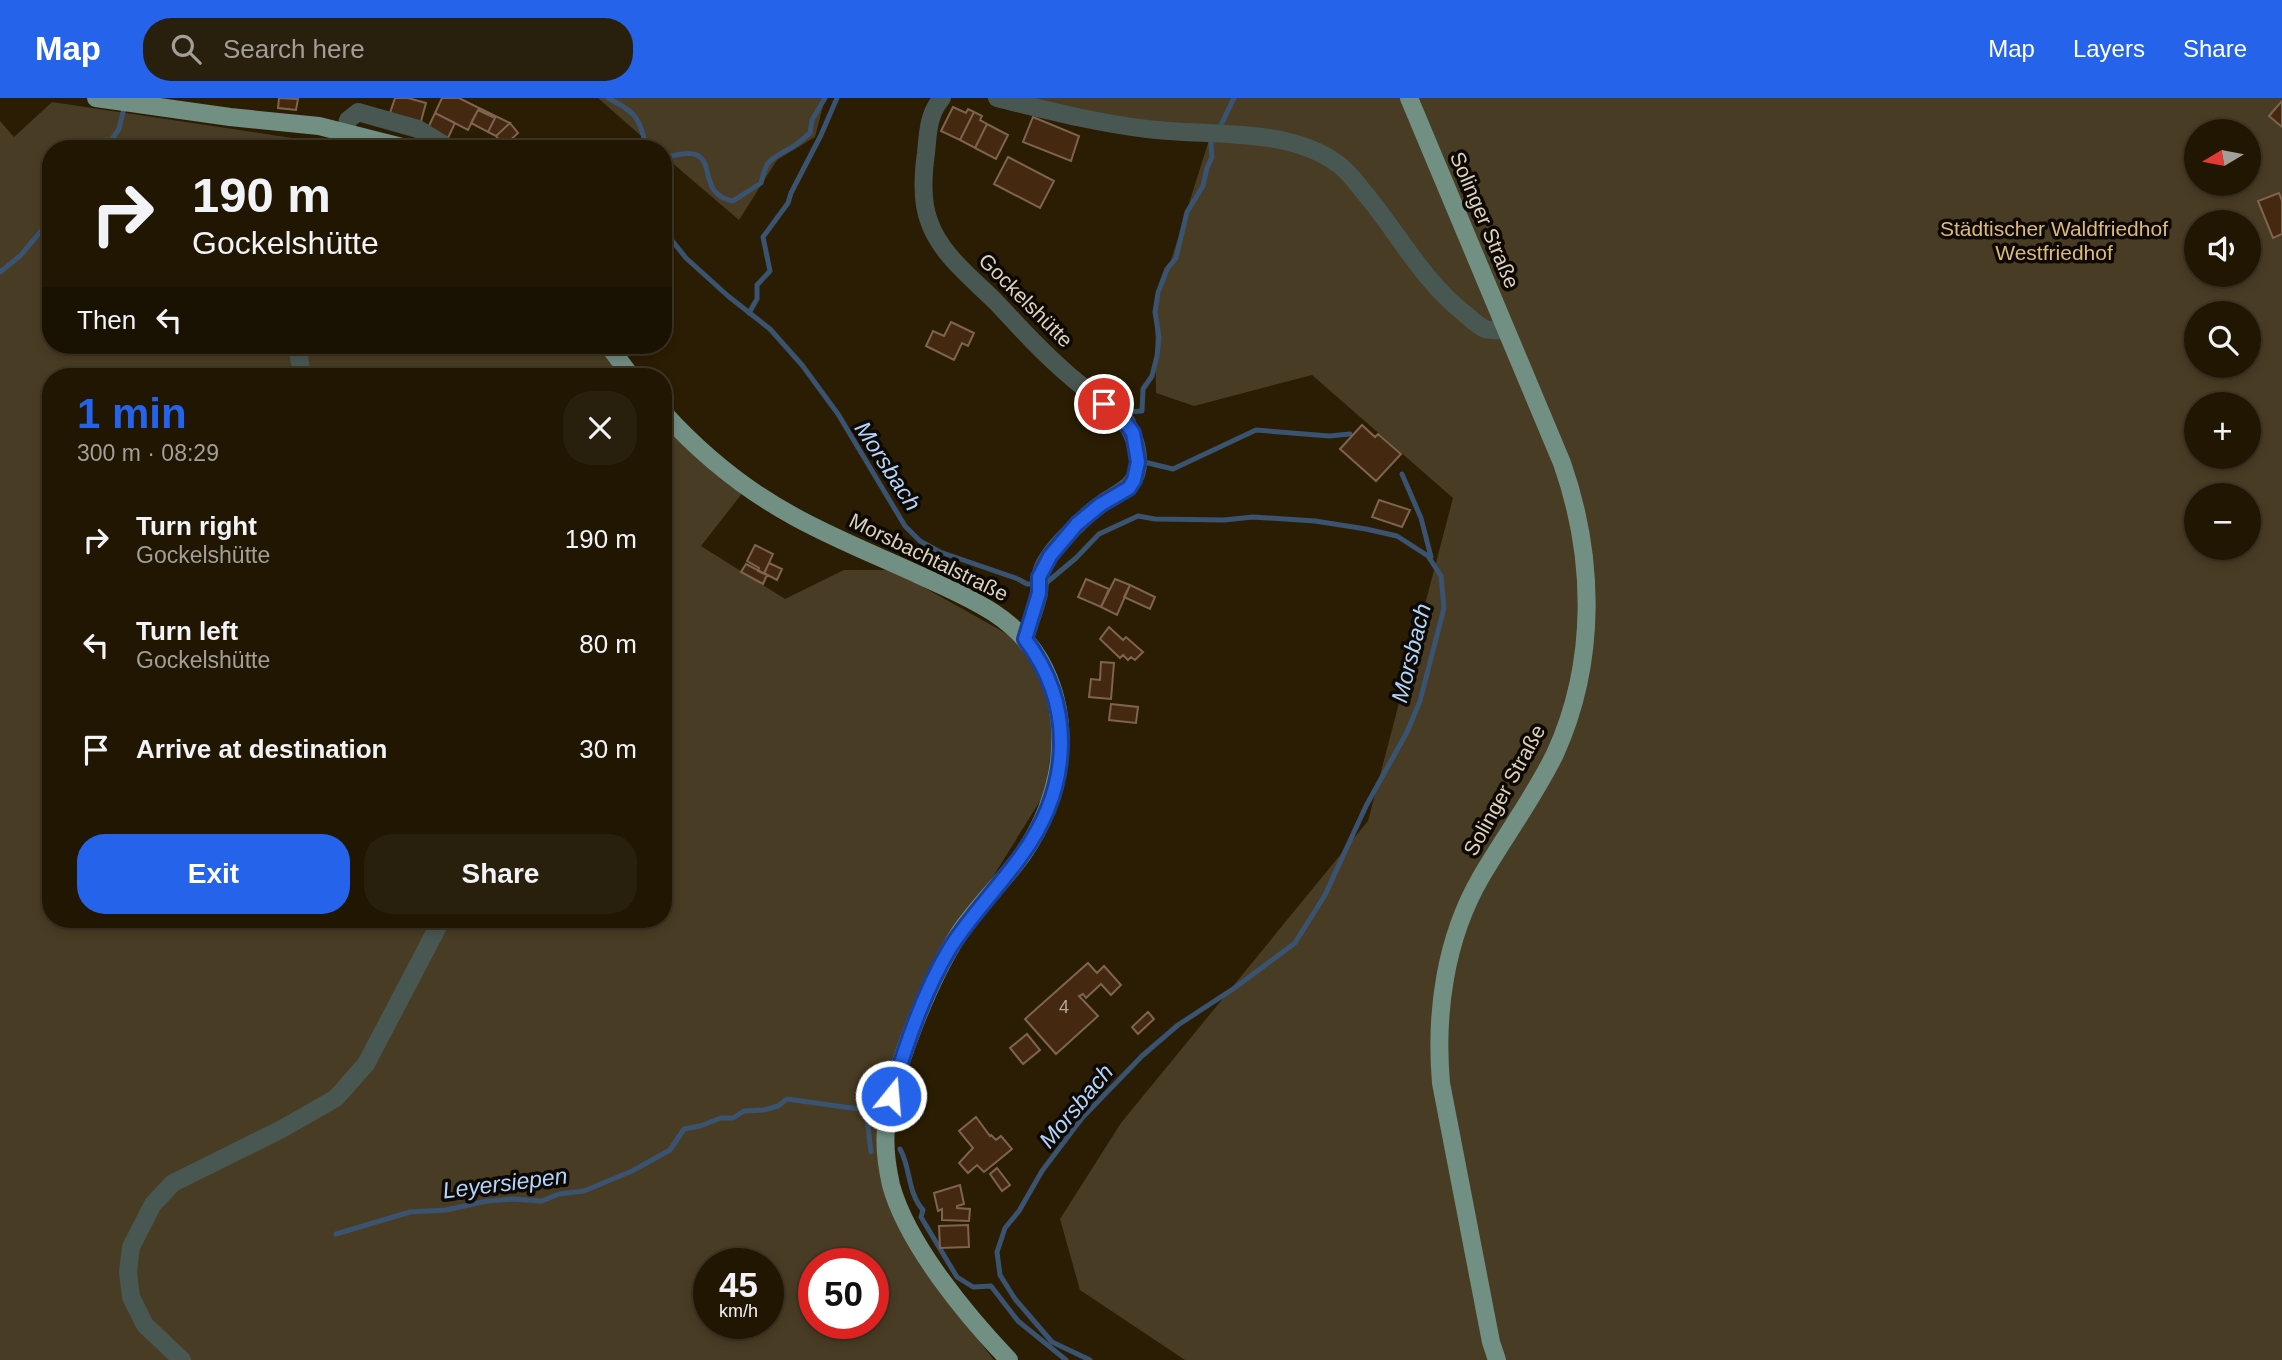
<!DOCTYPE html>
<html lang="en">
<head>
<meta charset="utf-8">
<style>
	body { margin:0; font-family:Helvetica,sans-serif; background:#281f0c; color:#f1f3f6; height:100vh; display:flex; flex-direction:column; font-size:26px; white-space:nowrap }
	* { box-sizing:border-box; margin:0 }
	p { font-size:23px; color:#a29f99 }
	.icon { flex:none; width:38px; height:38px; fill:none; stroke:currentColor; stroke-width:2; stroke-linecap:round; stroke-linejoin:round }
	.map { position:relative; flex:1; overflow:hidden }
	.side { position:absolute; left:42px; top:270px; width:630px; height:560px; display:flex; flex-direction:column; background:#201602; border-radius:28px; box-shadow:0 4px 10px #0003,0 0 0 2px #3d3524 }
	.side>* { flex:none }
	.banner { position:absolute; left:42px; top:42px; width:630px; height:214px; border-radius:28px; box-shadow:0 4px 10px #0003,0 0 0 2px #3d3524; background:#201602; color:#f1f3f6; overflow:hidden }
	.needle { width:46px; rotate:260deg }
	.tools { position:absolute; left:2184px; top:21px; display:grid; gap:14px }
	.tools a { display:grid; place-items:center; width:77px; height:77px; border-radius:50%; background:#201602; box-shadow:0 4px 10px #0003,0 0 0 2px #3d3524; font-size:35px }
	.speed { position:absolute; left:693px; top:1150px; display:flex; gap:14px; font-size:35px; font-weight:700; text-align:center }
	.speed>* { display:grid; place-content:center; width:91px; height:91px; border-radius:50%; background:#201602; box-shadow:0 4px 10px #0003,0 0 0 2px #3d3524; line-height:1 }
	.speed small { font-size:18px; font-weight:400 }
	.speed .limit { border:10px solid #d22; background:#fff; color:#111 }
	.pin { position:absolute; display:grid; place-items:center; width:60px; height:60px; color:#fff; margin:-30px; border:4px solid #fff; border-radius:50%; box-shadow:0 2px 7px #0007 }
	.me { position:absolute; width:77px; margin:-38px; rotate:17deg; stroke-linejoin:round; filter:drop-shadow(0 0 5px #0008) }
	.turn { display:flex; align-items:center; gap:24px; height:147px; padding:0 35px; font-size:32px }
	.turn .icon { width:91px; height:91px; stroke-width:2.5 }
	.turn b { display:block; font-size:49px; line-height:60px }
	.then { display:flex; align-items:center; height:66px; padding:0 35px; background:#0003; gap:14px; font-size:26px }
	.round { display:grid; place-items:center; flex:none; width:74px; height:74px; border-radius:28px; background:#281f0c }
	.head { display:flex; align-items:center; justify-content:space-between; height:119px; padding:0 35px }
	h1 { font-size:42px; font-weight:600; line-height:52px; color:#2563eb }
	.cta { display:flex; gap:14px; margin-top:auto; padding:14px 35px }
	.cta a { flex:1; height:80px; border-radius:28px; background:#2563eb; color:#fff; font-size:28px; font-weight:600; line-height:80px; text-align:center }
	.cta a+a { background:#281f0c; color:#f1f3f6 }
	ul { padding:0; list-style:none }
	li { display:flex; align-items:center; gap:21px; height:105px; padding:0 35px }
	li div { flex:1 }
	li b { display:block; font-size:26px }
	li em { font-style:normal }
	header { display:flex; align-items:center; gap:42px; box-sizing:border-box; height:98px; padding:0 35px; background:#2563eb; color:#fff }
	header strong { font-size:33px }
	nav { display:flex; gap:38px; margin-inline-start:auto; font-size:24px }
	.search { width:490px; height:63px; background:#281f0c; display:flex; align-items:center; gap:18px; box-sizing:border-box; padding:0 24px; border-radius:28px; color:#a29f99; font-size:26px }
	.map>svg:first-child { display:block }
	.green { fill:#493c24; fill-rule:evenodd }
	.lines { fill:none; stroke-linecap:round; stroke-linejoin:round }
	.stream { stroke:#3a5370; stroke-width:5 }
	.building { fill:#452810; stroke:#7e6350; stroke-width:2 }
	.minor { stroke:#495752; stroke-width:18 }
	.major { stroke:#718f83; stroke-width:18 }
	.route-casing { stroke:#184099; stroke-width:18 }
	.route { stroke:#2563eb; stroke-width:12 }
	.labels { text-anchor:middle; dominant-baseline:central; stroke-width:7; stroke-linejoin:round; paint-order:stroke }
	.number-label { font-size:18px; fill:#b6a896 }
	.street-label { font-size:21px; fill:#dbd2c3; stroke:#0e0902 }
	.park-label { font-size:21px; fill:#dcba7d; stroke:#0e0902 }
	.water-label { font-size:23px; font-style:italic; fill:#b2d5ff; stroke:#0e0902 }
</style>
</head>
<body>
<header>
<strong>Map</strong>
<div class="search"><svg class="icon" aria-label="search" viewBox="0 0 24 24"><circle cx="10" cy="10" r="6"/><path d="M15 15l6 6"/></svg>Search here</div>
<nav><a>Map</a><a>Layers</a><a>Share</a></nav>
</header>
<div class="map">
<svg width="2282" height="1262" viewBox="0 0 2282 1262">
	<rect width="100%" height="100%" fill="#2a1d03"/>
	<!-- green -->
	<path class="green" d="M 598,0 L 825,0 L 815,39 L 777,62 L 739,122 L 663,57 L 663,51 L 656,51 Z
		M 1032,0 L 2282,0 L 2282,1262 L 1185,1262 L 1080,1192 L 1060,1121 L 1121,1025 L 1368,723 L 1453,400 L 1312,277 L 1194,308 L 1156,295 L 1155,213 L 1209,42 ZM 2196,33 L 2249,33 L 2249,86 L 2196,86 ZM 2196,124 L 2249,124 L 2249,177 L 2196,177 ZM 2196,215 L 2249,215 L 2249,268 L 2196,268 ZM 2196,306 L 2249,306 L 2249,359 L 2196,359 ZM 2196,397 L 2249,397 L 2249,450 L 2196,450 Z
		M 52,4 L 292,40 L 317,51 L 51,51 L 51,247 L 611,247 L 636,278 L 51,278 L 51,821 L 663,821 L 663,312 L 744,393 L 701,448 L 785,501 L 844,472 L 893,472 L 1009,537 L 1033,563 L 1047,596 L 1054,631 L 1045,695 L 989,785 L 930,892 L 879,1058 L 932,1183 L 994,1262 L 0,1262 L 0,23 L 14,39 ZM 709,1166 L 768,1166 L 768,1225 L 709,1225 ZM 814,1166 L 873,1166 L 873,1225 L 814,1225 Z"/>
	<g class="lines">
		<!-- stream -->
		<path class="stream" d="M 608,0 C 638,16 638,18 647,51
			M 1221,27 L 1234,0
			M 105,51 L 119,31 L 125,6
			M 663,60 C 673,58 687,53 697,57 C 714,65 700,97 733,103 L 761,85 C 766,63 769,62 787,52 C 796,48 803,41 810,35 L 812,22 L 825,0
			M 663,121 L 670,140 L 686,160 L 728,198 L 770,231 L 802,267 L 838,316 L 905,428 L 920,443 L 940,454 L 1018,481 L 1027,486 L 1045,486 L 1076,460 L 1099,436 L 1138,418 L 1155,421 L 1224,422 L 1253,419 L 1315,423 L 1366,431 L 1397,438 L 1428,458 L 1441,478 L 1444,510 L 1420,603 L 1407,634 L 1366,708 L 1325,797 L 1295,845 L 1233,891 L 1178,927 L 1142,958 L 1082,1020 L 1042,1073 L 1019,1113 L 1005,1130 L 997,1154 L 1000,1177 L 1015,1201 L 1052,1244 L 1090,1262
			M 0,174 L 20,158 L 51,121
			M 749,215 L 757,201 L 757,187 L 770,173 L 763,139 L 788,105 L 791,95 L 821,37 L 837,0
			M 1133,322 L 1128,314 L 1142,313 L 1143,291 L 1152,278 L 1157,258 L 1159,239 L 1155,214 L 1158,195 L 1167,171 L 1176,160 L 1187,114 L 1203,88 L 1207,70 L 1212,59 L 1211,45
			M 1144,361 L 1144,364 L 1173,371 L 1256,332 L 1329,338 L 1350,336
			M 1402,376 L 1421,420 L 1431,459
			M 900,1051 C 911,1070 907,1094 923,1112 L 921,1119 L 957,1179 L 973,1189 L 991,1188 L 1018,1223 L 1066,1262
			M 336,1136 L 410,1114 L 446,1112 L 487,1103 L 512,1101 L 542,1103 L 559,1096 L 584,1093 L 632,1073 L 670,1052 L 684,1031 L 700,1028 L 721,1020 L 733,1020 L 744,1013 L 764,1012 L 778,1008 L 787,1001 L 866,1012 L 871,1054"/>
	</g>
	<!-- building -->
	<path class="building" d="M 279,0 L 298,1 L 296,12 L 278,10 Z
		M 395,0 L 408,0 L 426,5 L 420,27 L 389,18 Z
		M 442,0 L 459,0 L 479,10 L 468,32 L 435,15 Z
		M 2282,3 L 2282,29 L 2269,18 Z
		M 953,9 L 966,15 L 968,11 L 974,14 L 960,42 L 941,33 Z
		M 479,10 L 510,25 L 496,38 L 488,34 L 495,20 L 478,12 Z
		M 478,12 L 495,20 L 488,34 L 471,25 Z
		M 974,14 L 982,18 L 980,22 L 987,26 L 975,50 L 960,42 Z
		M 435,15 L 455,25 L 448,40 L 428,30 Z
		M 1033,19 L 1079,38 L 1071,63 L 1023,44 Z
		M 510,25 L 518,35 L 504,48 L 496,38 Z
		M 987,26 L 1008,37 L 996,61 L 975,50 Z
		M 1008,59 L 1054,83 L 1040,110 L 994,86 Z
		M 2279,95 L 2282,103 L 2282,136 L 2273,140 L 2258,103 Z
		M 951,224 L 974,235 L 968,248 L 962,245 L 954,262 L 926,248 L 933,233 L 944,238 Z
		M 1362,327 L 1375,339 L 1378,336 L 1401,356 L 1376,383 L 1340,351 Z
		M 1379,402 L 1410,412 L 1402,429 L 1372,419 Z
		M 755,447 L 773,456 L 764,476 L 758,473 L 759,470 L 747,463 Z
		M 769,465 L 782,471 L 777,482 L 764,475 Z
		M 746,466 L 767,477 L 763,486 L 741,474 Z
		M 1086,481 L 1109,491 L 1101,509 L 1078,499 Z
		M 1115,481 L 1130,487 L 1117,517 L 1101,509 Z
		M 1130,487 L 1155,499 L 1150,511 L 1124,499 Z
		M 1109,529 L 1123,542 L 1126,539 L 1143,554 L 1135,562 L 1131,559 L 1128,562 L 1123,557 L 1120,560 L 1100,541 Z
		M 1101,564 L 1114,565 L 1111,601 L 1089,599 L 1091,581 L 1100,582 Z
		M 1111,606 L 1138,609 L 1136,625 L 1109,622 Z
		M 1088,865 L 1097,875 L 1104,868 L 1121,887 L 1111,897 L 1101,886 L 1086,900 L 1083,896 L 1079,898 L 1098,918 L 1056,956 L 1025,921 Z
		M 1148,914 L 1154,921 L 1138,936 L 1132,929 Z
		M 1027,936 L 1040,952 L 1023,966 L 1010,950 Z
		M 976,1019 L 990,1038 L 991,1037 L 996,1042 L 1001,1038 L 1012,1051 L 984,1074 L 977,1067 L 968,1075 L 959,1065 L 973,1050 L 959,1033 Z
		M 997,1070 L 1010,1087 L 1002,1093 L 990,1076 Z
		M 960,1087 L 964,1106 L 957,1108 L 957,1110 L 970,1111 L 969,1123 L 942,1122 L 942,1111 L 938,1113 L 934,1095 Z
		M 968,1127 L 969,1149 L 940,1150 L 939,1128 Z"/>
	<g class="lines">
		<!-- minor -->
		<path class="minor" d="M 942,0 C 928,16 928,35 926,55 C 923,76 921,102 929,123 C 940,156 973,181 996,204 C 1020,230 1044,256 1071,279 C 1100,305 1137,318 1138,362 C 1139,390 1118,393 1100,407 C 1091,413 1083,421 1076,428 C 1064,440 1050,454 1043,469 C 1039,478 1040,486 1039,495 C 1036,510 1029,526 1025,541
			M 997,0 C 1046,12 1096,25 1147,31 C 1208,39 1287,28 1338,66 C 1348,73 1355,83 1363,93 C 1397,133 1422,182 1464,215 C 1470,220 1477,227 1485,231 C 1491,233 1499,232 1506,232
			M 345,34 L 348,22 L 358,14 L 418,31 L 451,51
			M 297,247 L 302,278
			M 182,1262 L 145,1227 L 131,1199 L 128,1174 L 131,1149 L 153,1106 L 173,1085 L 280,1032 L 336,1000 L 366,966 L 442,821"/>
		<!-- major -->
		<path class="major" d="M 96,0 L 230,19 L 319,28 L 410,51
			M 1409,0 L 1562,365 C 1595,459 1597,564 1555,656 C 1534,699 1505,738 1481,779 C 1445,841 1435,915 1441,985 L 1491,1244 L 1497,1262
			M 608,247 L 631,278
			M 663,314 C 701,356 745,392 795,419 C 835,441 878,458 919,477 C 964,498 1013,516 1040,562 C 1075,624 1062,699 1023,756 C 1004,783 979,806 960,834 C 929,882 891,975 886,1031 C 884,1050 887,1069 891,1087 C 907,1146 967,1218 1009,1262"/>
	</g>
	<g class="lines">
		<defs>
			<path id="route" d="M 891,998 C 905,948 923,895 950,850 C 971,817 999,789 1021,758 C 1071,690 1076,609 1025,541 L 1039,495 L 1039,479 L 1050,458 L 1077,426 L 1100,407 L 1129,390 L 1134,382 L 1138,364 L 1133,335 L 1121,319 L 1104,306"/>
		</defs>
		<!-- route casing -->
		<use href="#route" class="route-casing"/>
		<!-- route -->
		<use href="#route" class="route"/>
	</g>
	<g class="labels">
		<!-- number labels -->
		<g class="number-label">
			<text x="1064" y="909">4</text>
		</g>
		<!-- street labels -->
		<g class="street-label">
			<text transform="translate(1485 122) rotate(67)">Solinger Straße</text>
			<text transform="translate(1026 202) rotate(45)">Gockelshütte</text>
			<text transform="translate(929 459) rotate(26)">Morsbachtalstraße</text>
			<text transform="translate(1504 692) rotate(-61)">Solinger Straße</text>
		</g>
		<!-- park labels -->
		<g class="park-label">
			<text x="2054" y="130">Städtischer Waldfriedhof<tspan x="2054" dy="24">Westfriedhof</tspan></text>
		</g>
		<!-- water labels -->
		<g class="water-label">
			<text transform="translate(888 368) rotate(57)">Morsbach</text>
			<text transform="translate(1411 555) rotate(-76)">Morsbach</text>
			<text transform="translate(1076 1008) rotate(-50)">Morsbach</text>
			<text transform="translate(505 1085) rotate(-7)">Leyersiepen</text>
		</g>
	</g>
</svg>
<div class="tools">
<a><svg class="needle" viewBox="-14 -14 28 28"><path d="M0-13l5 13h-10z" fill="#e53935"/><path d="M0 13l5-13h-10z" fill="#a29f99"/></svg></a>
<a><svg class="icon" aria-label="sound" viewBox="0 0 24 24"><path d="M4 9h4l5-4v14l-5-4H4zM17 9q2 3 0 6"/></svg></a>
<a><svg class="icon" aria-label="search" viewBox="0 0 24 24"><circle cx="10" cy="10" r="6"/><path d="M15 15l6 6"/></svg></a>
<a>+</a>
<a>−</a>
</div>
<div class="speed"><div>45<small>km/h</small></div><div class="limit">50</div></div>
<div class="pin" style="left:1104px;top:306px;background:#d93025"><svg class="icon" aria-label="arrive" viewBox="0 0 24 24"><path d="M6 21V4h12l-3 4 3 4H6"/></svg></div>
<svg class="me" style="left:891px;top:998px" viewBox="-20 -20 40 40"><circle r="17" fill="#2563eb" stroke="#fff" stroke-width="3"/><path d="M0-11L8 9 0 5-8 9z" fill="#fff"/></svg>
<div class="banner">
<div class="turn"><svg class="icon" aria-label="right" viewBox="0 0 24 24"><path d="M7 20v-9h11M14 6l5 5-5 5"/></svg><div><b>190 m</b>Gockelshütte</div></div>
<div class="then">Then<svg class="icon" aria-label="left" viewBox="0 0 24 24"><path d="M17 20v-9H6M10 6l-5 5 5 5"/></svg></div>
</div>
<section class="side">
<div class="head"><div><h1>1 min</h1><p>300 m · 08:29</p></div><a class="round"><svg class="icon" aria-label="close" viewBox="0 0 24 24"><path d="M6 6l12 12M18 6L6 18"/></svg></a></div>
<ul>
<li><svg class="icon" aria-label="right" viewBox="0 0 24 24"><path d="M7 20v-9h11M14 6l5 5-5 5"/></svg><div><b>Turn right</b><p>Gockelshütte</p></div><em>190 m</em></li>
<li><svg class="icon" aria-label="left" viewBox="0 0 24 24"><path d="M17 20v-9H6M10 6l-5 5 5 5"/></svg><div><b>Turn left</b><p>Gockelshütte</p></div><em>80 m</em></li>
<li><svg class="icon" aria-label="arrive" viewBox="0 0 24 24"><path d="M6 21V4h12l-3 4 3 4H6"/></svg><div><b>Arrive at destination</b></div><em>30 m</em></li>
</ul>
<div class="cta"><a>Exit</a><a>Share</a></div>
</section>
</div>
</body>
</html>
